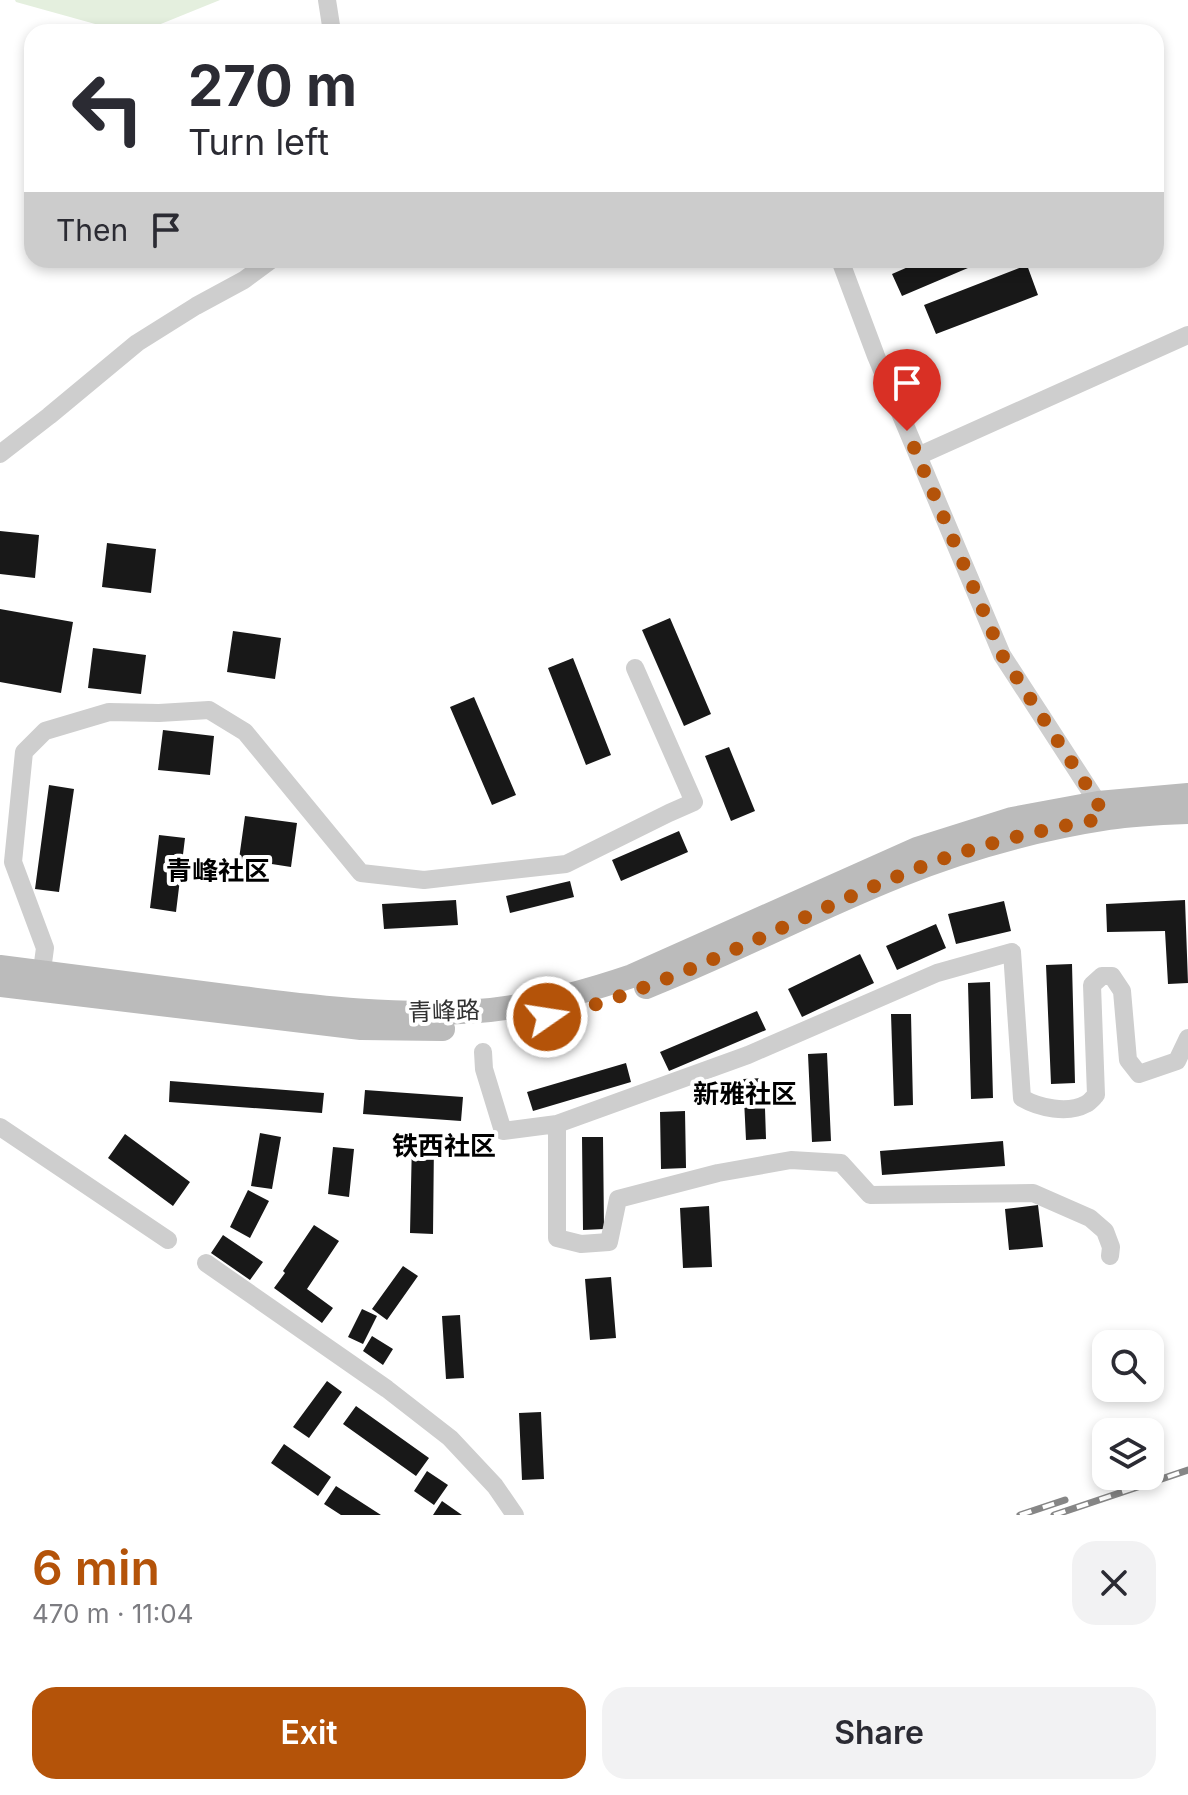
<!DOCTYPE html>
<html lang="en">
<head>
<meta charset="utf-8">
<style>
	body { margin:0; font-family:Inter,"Noto Sans SC",sans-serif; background:#f2f2f3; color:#2b2b33; height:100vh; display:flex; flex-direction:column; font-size:30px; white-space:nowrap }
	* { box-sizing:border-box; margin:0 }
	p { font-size:26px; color:#7c7c81 }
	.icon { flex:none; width:44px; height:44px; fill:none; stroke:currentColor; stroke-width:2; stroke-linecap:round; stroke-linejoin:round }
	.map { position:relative; height:1515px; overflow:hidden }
	.details { display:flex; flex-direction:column; background:#fff; flex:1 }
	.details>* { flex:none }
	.banner { position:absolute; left:24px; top:24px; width:1140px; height:244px; border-radius:24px; box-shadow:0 4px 12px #0003; background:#fff; color:#2b2b33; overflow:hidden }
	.controls { position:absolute; left:1092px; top:1330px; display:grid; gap:16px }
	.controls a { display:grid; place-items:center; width:72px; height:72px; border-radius:16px; background:#fff; box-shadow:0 4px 12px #0003; font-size:40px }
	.pin { position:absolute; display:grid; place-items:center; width:68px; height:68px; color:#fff; margin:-82px -34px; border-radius:50% 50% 50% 0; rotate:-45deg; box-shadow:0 0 8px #0007 }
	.pin .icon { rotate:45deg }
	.me { position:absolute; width:88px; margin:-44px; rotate:77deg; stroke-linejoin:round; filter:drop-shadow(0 0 6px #0008) }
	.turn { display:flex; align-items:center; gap:28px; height:168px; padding:0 32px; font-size:36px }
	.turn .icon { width:104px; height:104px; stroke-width:2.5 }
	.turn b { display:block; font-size:56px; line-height:68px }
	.then { display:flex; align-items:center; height:76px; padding:0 32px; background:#0003; gap:16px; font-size:30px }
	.round { display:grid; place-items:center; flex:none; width:84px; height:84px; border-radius:24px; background:#f2f2f3 }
	.overview { display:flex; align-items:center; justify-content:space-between; height:136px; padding:0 32px }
	h1 { font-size:48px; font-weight:600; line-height:60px; color:#b45309 }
	.primary-button { display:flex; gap:16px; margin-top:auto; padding:16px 32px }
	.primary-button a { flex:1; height:92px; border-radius:24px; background:#b45309; color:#fff; font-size:32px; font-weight:600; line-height:92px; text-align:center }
	.primary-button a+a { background:#f2f2f3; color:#2b2b33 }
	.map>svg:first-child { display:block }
	.green { fill:#e4efde }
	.building { fill:#181818 }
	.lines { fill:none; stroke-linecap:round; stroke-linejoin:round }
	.minor { stroke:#cecece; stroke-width:18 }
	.secondary { stroke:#bbb; stroke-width:24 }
	.rail-casing { stroke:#868686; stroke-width:7 }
	.rail { stroke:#fff; stroke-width:4; stroke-dasharray:12; stroke-linecap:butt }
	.route { stroke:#b45309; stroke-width:14; stroke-dasharray:0 25.2 }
	.labels { text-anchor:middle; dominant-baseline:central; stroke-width:8; stroke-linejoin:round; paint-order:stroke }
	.street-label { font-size:24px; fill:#313131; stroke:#fff }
	.neighbourhood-label { font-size:26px; font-weight:bold; fill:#000; stroke:#fff }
</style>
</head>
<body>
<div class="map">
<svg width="1188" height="1515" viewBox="0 0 1188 1515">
	<rect width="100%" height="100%" fill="#fff"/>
	<!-- green -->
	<path class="green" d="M 15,0 L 220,0 L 141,32 L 124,32 L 16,2 Z"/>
	<!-- building -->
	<path class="building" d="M 924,260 L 973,260 L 975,265 L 902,296 L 892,274 Z
		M 1027,265 L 1038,295 L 936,334 L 924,305 Z
		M 0,531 L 39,535 L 35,578 L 0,574 Z
		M 107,543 L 156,549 L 151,593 L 102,587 Z
		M 0,609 L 73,622 L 61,693 L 0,682 Z
		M 670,618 L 711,714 L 684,726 L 642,630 Z
		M 233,631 L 281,638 L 275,679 L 227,672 Z
		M 93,648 L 146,655 L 141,694 L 88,688 Z
		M 573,658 L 611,755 L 586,765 L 548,668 Z
		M 474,697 L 516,795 L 492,805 L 450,707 Z
		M 163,730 L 214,736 L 210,775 L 158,770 Z
		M 729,747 L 755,811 L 731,821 L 705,756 Z
		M 49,785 L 74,789 L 59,892 L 35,889 Z
		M 245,816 L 297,823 L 291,867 L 239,859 Z
		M 679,831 L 688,852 L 621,881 L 612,860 Z
		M 159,835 L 185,838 L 176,912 L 150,908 Z
		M 570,881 L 574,897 L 510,913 L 506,896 Z
		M 456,900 L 458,925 L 384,929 L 382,904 Z
		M 1185,900 L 1188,983 L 1168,984 L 1165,931 L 1107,932 L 1106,904 Z
		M 1004,901 L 1011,931 L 956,944 L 948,914 Z
		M 936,924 L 946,948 L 897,970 L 886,946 Z
		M 860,954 L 874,983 L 802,1017 L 788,989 Z
		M 1072,964 L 1075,1083 L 1051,1084 L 1046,965 Z
		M 990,982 L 993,1098 L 971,1099 L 968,983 Z
		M 757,1011 L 766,1030 L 669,1071 L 660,1052 Z
		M 891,1014 L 911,1014 L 913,1105 L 894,1106 Z
		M 827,1053 L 831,1141 L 812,1142 L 808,1054 Z
		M 626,1063 L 631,1082 L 533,1111 L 527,1092 Z
		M 764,1078 L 766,1139 L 746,1140 L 743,1079 Z
		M 170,1081 L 324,1093 L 322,1113 L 169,1102 Z
		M 365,1090 L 463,1097 L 461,1121 L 363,1114 Z
		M 685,1111 L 686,1168 L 661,1169 L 660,1112 Z
		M 260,1133 L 281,1137 L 272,1189 L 251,1186 Z
		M 125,1134 L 190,1182 L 173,1206 L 108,1158 Z
		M 582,1137 L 603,1137 L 604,1229 L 583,1230 Z
		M 412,1141 L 434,1141 L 433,1234 L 410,1233 Z
		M 1003,1141 L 1005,1166 L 882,1175 L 880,1151 Z
		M 333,1147 L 354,1149 L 349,1197 L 328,1194 Z
		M 248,1190 L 269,1201 L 250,1238 L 230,1227 Z
		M 1038,1205 L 1043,1247 L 1009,1250 L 1005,1209 Z
		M 709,1206 L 712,1267 L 683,1268 L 680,1208 Z
		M 314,1225 L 339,1241 L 307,1289 L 333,1308 L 322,1323 L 274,1288 L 285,1273 L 283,1271 Z
		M 223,1235 L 263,1262 L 250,1280 L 211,1253 Z
		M 403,1266 L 418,1276 L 387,1320 L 372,1309 Z
		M 611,1277 L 616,1338 L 590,1340 L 585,1279 Z
		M 362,1309 L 377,1316 L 363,1344 L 348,1337 Z
		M 460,1315 L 464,1378 L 446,1379 L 442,1316 Z
		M 372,1336 L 393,1349 L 383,1365 L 363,1351 Z
		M 327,1381 L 342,1392 L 309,1438 L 293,1427 Z
		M 356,1406 L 429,1458 L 416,1476 L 343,1424 Z
		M 541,1412 L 544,1479 L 522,1480 L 519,1413 Z
		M 284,1444 L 331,1477 L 318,1496 L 271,1463 Z
		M 427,1471 L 448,1485 L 434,1505 L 414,1491 Z
		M 336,1486 L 381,1515 L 341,1515 L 324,1504 Z
		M 442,1501 L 462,1515 L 433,1515 Z"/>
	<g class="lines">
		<!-- minor -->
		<path class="minor" d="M 327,0 L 332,32
			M 840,260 L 876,356 L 1002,655 L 1098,803 L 1100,812
			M 0,454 L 49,416 L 137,343 L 196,306 L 244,280 L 271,260
			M 918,456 L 1188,335
			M 40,985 L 45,948 L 13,862 L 24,752 L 45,731 L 109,712 L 159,713 L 209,710 L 245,732 L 361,873 L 424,880 L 566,864 L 669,813 L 694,802 L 635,668
			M 483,1052 L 484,1069 L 503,1131 L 557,1124 L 557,1238 L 581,1244 L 609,1242 L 618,1199 L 718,1173 L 791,1160 L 841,1163 L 870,1195 L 1033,1193 L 1090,1218 L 1105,1231 L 1111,1247 L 1110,1256
			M 557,1124 L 748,1055 L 937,973 L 1012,952 L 1022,1098 C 1039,1108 1068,1114 1086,1104 C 1090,1102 1093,1098 1096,1095 L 1092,985 L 1102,976 L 1112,976 L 1122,991 L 1128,1060 L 1139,1074 L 1177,1061 L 1188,1038
			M 0,1127 L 168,1240
			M 206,1263 L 387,1389 L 450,1438 L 495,1486 L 515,1515"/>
		<!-- secondary -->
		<path class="secondary" d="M 0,967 C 81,977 161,988 241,998 C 320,1008 399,1017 478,1011 C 531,1007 582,993 632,976 L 917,849 L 1012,819 L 1098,803 L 1188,795
			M 0,985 L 361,1028 L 443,1029
			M 646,987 C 732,953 813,910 898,876 C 965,849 1037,829 1109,818 C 1135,814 1162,813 1188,812"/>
		<defs>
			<path id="rail" d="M 1020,1515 L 1065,1500
				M 1054,1515 L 1188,1470"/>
		</defs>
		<!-- rail casing -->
		<use href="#rail" class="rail-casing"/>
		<!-- rail -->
		<use href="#rail" class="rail"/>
	</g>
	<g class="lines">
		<!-- route -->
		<path class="route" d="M 547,1017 C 587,1009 625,995 663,980 C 742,949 818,909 896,877 C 961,849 1032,831 1101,819 L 1098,803 L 1002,655 L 907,431"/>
	</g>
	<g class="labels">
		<!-- street labels -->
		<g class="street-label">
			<text transform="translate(444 1011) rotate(-2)">青峰路</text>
		</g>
		<!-- neighbourhood labels -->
		<g class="neighbourhood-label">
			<text x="218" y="870">青峰社区</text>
			<text x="745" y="1093">新雅社区</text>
			<text x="444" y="1145">铁西社区</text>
		</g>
	</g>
</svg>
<div class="controls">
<a><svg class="icon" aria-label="search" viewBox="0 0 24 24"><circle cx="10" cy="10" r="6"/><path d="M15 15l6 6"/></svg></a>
<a><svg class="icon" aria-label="layers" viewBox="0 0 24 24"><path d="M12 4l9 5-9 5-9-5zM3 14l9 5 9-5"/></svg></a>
</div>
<div class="pin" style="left:907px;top:431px;background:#d93025"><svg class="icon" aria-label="arrive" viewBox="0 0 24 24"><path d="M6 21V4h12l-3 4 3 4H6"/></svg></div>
<svg class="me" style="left:547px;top:1017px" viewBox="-20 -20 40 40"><circle r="17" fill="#b45309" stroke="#fff" stroke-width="3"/><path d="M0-11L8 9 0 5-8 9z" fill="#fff"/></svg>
<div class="banner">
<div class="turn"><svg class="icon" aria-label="left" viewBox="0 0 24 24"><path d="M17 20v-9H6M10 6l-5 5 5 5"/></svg><div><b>270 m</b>Turn left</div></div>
<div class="then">Then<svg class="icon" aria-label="arrive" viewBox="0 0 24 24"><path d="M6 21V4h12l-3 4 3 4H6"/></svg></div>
</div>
</div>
<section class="details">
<div class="overview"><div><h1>6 min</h1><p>470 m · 11:04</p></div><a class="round"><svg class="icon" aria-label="close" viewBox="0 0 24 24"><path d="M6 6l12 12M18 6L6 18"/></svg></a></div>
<div class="primary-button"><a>Exit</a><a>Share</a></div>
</section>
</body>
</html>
